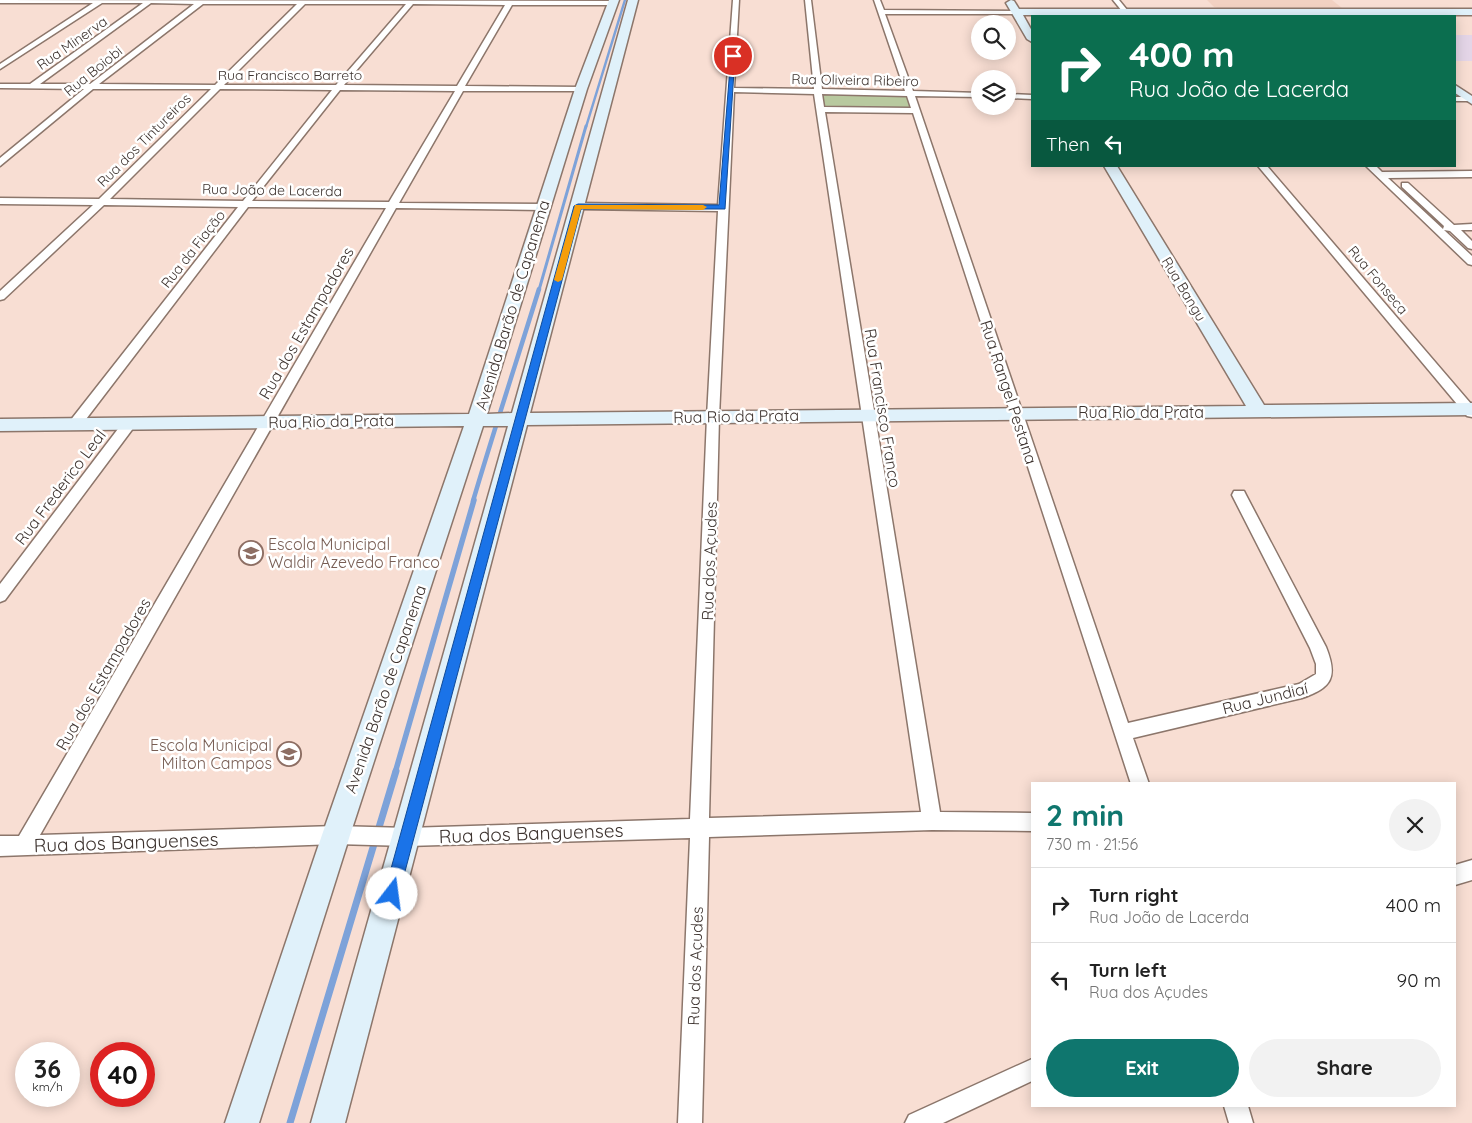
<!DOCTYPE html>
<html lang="en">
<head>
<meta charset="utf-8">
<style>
	body { margin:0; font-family:Quicksand,sans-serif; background:#f2f2f2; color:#222; height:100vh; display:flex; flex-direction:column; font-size:19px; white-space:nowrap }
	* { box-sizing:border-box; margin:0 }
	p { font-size:16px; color:#767676 }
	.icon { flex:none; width:28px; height:28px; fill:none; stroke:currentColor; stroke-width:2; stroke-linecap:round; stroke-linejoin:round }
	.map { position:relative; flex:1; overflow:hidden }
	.panel { position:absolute; left:1031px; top:782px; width:425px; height:325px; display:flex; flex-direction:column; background:#fff; border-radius:0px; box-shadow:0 2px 12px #0003 }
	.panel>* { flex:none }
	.top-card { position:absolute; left:1031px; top:15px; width:425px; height:152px; border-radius:0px; box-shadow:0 2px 12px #0003; background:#0b6e4f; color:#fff; overflow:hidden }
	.controls { position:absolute; left:971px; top:15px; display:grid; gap:10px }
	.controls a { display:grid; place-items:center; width:45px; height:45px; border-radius:50%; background:#fff; box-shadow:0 2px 12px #0003; font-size:25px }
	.speed { position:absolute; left:15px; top:1042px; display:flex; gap:10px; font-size:25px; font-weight:700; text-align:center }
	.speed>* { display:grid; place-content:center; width:65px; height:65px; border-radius:50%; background:#fff; box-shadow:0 2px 12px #0003; line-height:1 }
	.speed small { font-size:12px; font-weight:400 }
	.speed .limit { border:8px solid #d22; background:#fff; color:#111 }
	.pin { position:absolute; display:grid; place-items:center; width:42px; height:42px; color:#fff; margin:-21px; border:2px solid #fff; border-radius:50%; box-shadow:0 1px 5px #0007 }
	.me { position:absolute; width:55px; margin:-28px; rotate:15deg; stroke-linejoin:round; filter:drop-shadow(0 0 4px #0008) }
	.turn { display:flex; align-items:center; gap:18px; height:105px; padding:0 15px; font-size:22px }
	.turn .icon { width:65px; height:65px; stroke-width:2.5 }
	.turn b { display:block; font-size:35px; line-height:42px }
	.then { display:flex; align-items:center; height:48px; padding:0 15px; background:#0003; gap:10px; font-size:19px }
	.round { display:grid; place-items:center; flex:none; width:52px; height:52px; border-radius:26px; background:#f2f2f2 }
	.summary { display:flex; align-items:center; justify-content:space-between; height:85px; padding:0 15px }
	h1 { font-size:30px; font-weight:800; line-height:38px; color:#0f766e }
	.action { display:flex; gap:10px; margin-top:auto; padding:10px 15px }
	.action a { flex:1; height:58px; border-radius:30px; background:#0f766e; color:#fff; font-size:20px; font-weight:800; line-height:58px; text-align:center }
	.action a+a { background:#f2f2f2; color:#222 }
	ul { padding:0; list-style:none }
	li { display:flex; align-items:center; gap:15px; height:75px; padding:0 15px; border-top:1px solid #e0e0e0 }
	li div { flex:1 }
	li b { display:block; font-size:19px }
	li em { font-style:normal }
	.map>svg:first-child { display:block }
	.built { fill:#f2d1c2 }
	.medical { fill:#e4d5e7 }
	.green { fill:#b8c99f }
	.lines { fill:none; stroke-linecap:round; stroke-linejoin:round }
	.stream-far4 { stroke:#7da2d9; stroke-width:2.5 }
	.stream-far3 { stroke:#7da2d9; stroke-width:3 }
	.stream-far2 { stroke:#7da2d9; stroke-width:4.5 }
	.stream-far1 { stroke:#7da2d9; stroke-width:5.5 }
	.stream { stroke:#7da2d9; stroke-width:7 }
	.street-casing { stroke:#8c766b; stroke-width:3 }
	.secondary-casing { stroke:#8c766b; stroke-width:3 }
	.street { fill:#fff; fill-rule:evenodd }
	.secondary { fill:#e0f1fa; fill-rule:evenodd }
	.route { fill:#1a73e8; stroke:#114b97 }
	.slow { fill:#f59e0b }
	.labels { text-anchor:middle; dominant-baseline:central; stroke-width:5; stroke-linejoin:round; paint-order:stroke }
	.far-street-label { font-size:14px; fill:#3d332f; stroke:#fff }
	.street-label { font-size:16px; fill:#3d332f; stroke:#fff }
	.education-label { font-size:16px; fill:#785e54; stroke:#fff; text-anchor:start }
	.near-street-label { font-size:19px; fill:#3d332f; stroke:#fff }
</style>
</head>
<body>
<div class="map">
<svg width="1472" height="1123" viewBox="0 0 1472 1123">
	<rect width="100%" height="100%" fill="#f8ded3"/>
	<!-- built -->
	<path class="built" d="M 1207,0 L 1332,0 L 1342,8 L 1339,9 L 1224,10 L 1214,7 Z"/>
	<!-- medical -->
	<path class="medical" d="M 1455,35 L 1472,35 L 1472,61 L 1455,61 Z"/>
	<!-- green -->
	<path class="green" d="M 818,92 L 910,94 L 916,111 L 821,109 Z"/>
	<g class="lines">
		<!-- stream-far4 -->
		<path class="stream-far4" d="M 586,127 L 625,0"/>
		<!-- stream-far3 -->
		<path class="stream-far3" d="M 539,290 L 586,126"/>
		<!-- stream-far2 -->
		<path class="stream-far2" d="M 473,501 C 494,430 517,360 539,289"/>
		<!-- stream-far1 -->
		<path class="stream-far1" d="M 395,773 L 474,500"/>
		<!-- stream -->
		<path class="stream" d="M 290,1123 L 396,771"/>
		<defs>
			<path id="street" d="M 0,0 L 613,1 L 616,3 L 613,5 L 512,5 L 465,86 L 581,87 L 585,89 L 581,91 L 463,91 L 399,203 L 543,204 L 548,207 L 543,210 L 396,208 L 40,835 L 336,826 L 407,828 L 690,819 L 707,417 L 718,211 L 578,209 L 573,206 L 578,203 L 718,205 L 733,0 L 739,0 L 734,88 L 814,89 L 805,0 L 811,0 L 822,89 L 905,91 L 874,0 L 880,0 L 884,10 L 1018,11 L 1019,12 L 1016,14 L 885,14 L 913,91 L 980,93 L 980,97 L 915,96 L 1128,723 L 1299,684 L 1316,674 L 1316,664 L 1310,648 L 1232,495 L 1234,491 L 1244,491 L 1246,495 L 1326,647 C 1338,677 1332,688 1302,698 L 1133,738 L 1149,784 L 1131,784 L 913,113 L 825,112 L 940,812 L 1032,813 L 1032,831 L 932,830 L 709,837 L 702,1123 L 678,1123 L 690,838 L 407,846 L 336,844 L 0,856 L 0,836 L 19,836 L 386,208 L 248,207 L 80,427 L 70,427 L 69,424 L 70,421 L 238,207 L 104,205 L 4,299 L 0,300 L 0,291 L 93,205 L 0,204 L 0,198 L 99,199 L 211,89 L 93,89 L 0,166 L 0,158 L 84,89 L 0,88 L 0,84 L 30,84 L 143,3 L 102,3 L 0,69 L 0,64 L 93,3 L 0,3 ZM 151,3 L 194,4 L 90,84 L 40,84 ZM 203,4 L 297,4 L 215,85 L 99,84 ZM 305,4 L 406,4 L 336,85 L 224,85 ZM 413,4 L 505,5 L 457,86 L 344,85 ZM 220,89 L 332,90 L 243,201 L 110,199 ZM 340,90 L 455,91 L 389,202 L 252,201 ZM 734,92 L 814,94 L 921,812 L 709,818 L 719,417 ZM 822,94 L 907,96 L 911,108 L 824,107 Z
				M 1113,0 L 1119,0 L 1132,16 L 1126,16 Z
				M 1008,94 L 1032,95 L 1032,99 L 1008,98 Z
				M 1455,97 L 1472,97 L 1472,101 L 1455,101 Z
				M 1258,166 L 1267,166 L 1472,405 L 1472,417 L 1467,416 Z
				M 1366,166 L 1376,166 L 1382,172 L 1472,171 L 1472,177 L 1388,178 L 1443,229 L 1444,226 L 1402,187 L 1402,183 L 1408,183 L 1454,225 L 1472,224 L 1472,230 L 1461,230 L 1472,241 L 1472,249 L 1468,248 L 1450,231 L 1444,230 L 1472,256 L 1472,265 L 1468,264 Z
				M 129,420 L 134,421 L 135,424 L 134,427 L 5,600 L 0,602 L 0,584 L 124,421 Z
				M 1472,860 L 1472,880 L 1455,885 L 1455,865 Z
				M 1032,1059 L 1032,1081 L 943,1123 L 905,1123 L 909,1115 Z
				M 1224,1106 L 1248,1106 L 1253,1123 L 1229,1123 Z"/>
			<path id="secondary" d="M 609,0 L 619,0 L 587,89 L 487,414 L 512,413 L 628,0 L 638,0 L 530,413 L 1246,406 L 1104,166 L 1117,166 L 1264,405 L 1472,403 L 1472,415 L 527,425 L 345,1123 L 311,1123 L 508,426 L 483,426 L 350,835 L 259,1123 L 225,1123 L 322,835 L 464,426 L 0,431 L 0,419 L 469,414 L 575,89 Z
				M 1011,0 L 1014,1 L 1019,9 L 1472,9 L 1472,15 L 1023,15 L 1032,31 L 1032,42 L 1027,39 L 1006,3 Z
				M 1455,85 L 1472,96 L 1472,104 L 1455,93 Z"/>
		</defs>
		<!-- street casing -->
		<use href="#street" class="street-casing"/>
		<!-- secondary casing -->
		<use href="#secondary" class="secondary-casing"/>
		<!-- street -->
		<use href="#street" class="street"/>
		<!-- secondary -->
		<use href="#secondary" class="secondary"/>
	</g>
	<!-- route -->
	<path class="route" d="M 731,55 L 735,56 L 725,209 L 581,209 L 399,894 L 397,899 L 392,902 L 386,899 L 384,894 L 574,206 L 578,204 L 719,205 Z"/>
	<!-- slow -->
	<path class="slow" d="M 575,205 L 703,205 L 707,207 L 703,210 L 581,209 L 562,280 L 558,282 L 554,280 Z"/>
	<!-- icons -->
	<defs>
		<symbol id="school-ring" viewBox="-11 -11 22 22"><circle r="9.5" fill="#fff" stroke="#8d6e63" stroke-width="1.5"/><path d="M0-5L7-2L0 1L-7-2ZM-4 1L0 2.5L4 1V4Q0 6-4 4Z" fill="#8d6e63"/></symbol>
	</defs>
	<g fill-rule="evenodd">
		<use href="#school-ring" x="237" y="539" width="28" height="28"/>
		<use href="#school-ring" x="275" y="740" width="28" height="28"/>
	</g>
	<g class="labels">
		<!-- far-street labels -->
		<g class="far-street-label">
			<text transform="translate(72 43) rotate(-35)">Rua Minerva</text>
			<text transform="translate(93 71) rotate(-39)">Rua Boiobi</text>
			<text x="290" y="75">Rua Francisco Barreto</text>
			<text transform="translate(855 80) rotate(1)">Rua Oliveira Ribeiro</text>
			<text transform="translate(144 140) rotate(-45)">Rua dos Tintureiros</text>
			<text transform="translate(272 190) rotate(1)">Rua João de Lacerda</text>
			<text transform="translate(193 249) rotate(-52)">Rua da Fiação</text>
			<text transform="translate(1378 280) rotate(50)">Rua Fonseca</text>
			<text transform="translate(1184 289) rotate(59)">Rua Bangu</text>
		</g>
		<!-- street labels -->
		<g class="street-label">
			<text transform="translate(512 305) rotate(-73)">Avenida Barão de Capanema</text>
			<text transform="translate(306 323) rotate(-60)">Rua dos Estampadores</text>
			<text transform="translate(1009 392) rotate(72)">Rua Rangel Pestana</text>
			<text transform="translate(883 408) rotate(81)">Rua Francisco Franco</text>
			<text x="1141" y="412">Rua Rio da Prata</text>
			<text transform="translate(736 416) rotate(-1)">Rua Rio da Prata</text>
			<text transform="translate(331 421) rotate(-1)">Rua Rio da Prata</text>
			<text transform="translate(60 487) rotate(-53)">Rua Frederico Leal</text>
			<text transform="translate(709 561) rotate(-88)">Rua dos Açudes</text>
			<text transform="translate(103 674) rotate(-60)">Rua dos Estampadores</text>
			<text transform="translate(385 689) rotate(-71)">Avenida Barão de Capanema</text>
			<text transform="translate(1265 698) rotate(-14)">Rua Jundiaí</text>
			<text transform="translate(695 966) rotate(-88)">Rua dos Açudes</text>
		</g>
		<!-- education labels -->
		<g class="education-label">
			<text x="268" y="544">Escola Municipal<tspan x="268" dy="18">Waldir Azevedo Franco</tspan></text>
			<text x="272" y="745" text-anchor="end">Escola Municipal<tspan x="272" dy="18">Milton Campos</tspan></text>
		</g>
		<!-- near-street labels -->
		<g class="near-street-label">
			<text transform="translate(531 833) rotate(-2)">Rua dos Banguenses</text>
			<text transform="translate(126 842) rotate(-2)">Rua dos Banguenses</text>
		</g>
	</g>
</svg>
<div class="controls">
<a><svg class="icon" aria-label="search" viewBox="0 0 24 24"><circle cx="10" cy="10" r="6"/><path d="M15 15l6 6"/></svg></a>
<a><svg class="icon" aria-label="layers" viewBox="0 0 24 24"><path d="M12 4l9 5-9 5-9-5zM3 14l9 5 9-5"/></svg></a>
</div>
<div class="speed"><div>36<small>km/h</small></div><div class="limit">40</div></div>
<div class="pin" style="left:733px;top:56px;background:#d93025"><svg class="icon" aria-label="arrive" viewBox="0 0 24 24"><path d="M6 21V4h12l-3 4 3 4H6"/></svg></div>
<svg class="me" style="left:392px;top:894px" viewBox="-20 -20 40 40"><circle r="19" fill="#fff"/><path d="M0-13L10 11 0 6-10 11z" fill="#1a73e8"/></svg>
<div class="top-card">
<div class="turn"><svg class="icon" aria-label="right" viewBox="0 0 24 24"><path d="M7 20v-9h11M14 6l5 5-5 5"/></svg><div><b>400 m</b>Rua João de Lacerda</div></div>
<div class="then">Then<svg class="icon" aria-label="left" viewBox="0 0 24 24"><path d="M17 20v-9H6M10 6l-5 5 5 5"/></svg></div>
</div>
<section class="panel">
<div class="summary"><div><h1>2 min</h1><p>730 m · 21:56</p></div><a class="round"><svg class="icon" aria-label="close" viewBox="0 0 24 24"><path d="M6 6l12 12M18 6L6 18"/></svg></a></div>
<ul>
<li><svg class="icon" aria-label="right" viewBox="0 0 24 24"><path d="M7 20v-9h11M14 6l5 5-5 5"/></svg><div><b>Turn right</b><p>Rua João de Lacerda</p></div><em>400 m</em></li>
<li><svg class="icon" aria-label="left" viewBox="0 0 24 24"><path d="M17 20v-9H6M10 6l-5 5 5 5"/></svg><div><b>Turn left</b><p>Rua dos Açudes</p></div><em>90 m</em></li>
</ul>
<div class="action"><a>Exit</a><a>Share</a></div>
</section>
</div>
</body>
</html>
